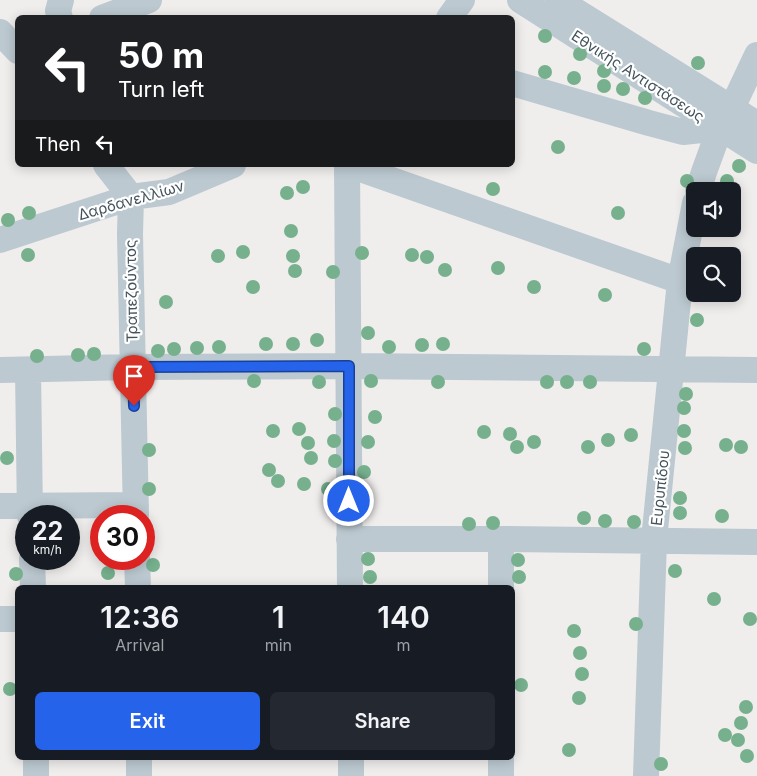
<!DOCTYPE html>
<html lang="en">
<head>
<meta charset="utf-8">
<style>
	body { margin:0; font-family:Inter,sans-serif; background:#242831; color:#f1f3f6; height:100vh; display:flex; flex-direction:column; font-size:19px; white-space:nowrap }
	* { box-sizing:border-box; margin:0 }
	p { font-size:16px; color:#9ea1a6 }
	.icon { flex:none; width:28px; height:28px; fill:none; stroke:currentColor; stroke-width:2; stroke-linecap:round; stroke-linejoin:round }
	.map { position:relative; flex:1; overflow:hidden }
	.details { position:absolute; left:15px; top:585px; width:500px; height:175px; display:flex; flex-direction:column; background:#171b24; border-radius:8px; box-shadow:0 2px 12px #0003 }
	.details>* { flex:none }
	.banner { position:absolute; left:15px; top:15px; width:500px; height:152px; border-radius:8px; box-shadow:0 2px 12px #0003; background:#202124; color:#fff; overflow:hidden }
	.buttons { position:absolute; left:686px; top:182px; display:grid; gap:10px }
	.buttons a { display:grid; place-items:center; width:55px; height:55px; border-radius:8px; background:#171b24; box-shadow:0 2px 12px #0003; font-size:25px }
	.speed { position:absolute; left:15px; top:505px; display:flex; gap:10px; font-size:25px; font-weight:700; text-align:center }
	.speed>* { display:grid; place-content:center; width:65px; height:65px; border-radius:50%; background:#171b24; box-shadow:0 2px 12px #0003; line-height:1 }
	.speed small { font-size:12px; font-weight:400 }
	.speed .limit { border:8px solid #d22; background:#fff; color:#111 }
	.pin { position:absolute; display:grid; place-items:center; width:42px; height:42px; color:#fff; margin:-51px -21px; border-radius:50% 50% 50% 0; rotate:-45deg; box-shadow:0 0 5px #0007 }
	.pin .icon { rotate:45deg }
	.me { position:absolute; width:55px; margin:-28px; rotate:0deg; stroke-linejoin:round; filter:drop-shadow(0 0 4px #0008) }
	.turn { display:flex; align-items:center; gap:18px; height:105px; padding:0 20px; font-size:22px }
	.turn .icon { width:65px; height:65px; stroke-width:2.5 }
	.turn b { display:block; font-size:35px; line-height:42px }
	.then { display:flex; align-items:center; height:48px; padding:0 20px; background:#0003; gap:10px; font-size:19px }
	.eta { display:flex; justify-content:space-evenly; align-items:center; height:85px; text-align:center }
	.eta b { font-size:30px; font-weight:600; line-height:35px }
	.button { display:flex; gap:10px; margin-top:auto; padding:10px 20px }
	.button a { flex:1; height:58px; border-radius:8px; background:#2563eb; color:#fff; font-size:20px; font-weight:600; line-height:58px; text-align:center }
	.button a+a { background:#242831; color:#f1f3f6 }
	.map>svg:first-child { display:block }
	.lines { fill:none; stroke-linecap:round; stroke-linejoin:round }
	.minor { stroke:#bcc9d0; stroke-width:26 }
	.tree { fill:#76b08d }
	.route-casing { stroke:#184099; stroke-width:12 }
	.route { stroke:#2563eb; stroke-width:9 }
	.labels { text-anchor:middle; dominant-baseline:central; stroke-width:4.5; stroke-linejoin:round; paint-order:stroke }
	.street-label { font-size:15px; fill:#44535b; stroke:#fff }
</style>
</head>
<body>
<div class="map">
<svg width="757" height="776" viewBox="0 0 757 776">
	<rect width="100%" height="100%" fill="#f0eded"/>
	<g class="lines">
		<!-- minor -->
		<path class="minor" d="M 520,0 L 757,151
			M 558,0 L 757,124
			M 60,18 L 58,11 L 61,0
			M 102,18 L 149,0
			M 449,18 L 462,0
			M 0,32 L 18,51
			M 512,83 L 649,123 L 683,132 L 720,128
			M 106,165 L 131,197 L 130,234 L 136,516
			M 347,165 L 350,588
			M 349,165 L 680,281
			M 698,191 L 704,172 L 720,128 L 732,108 L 757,55
			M 0,240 L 131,197 L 169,192 L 233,165
			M 0,370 L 133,367 L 349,366 L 757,370
			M 28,370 L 30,516
			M 0,506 L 136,505
			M 349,539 L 501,539 L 757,542
			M 501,539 L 501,588
			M 32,559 L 33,588
			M 137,559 L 138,588
			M 0,619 L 18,619
			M 36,758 L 36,776
			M 139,758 L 139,776
			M 351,758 L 351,776
			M 501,758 L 501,776
			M 646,776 L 654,540 L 680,281 L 695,203"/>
	</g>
	<!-- trees -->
	<g class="tree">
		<circle cx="545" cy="36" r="7"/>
		<circle cx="580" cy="54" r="7"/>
		<circle cx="698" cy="63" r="7"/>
		<circle cx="604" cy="71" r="7"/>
		<circle cx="545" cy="72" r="7"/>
		<circle cx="574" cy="78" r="7"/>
		<circle cx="604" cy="86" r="7"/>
		<circle cx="623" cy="89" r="7"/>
		<circle cx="645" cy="98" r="7"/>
		<circle cx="558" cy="147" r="7"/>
		<circle cx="739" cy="166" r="7"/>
		<circle cx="687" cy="181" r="7"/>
		<circle cx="727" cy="181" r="7"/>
		<circle cx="303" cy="187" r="7"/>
		<circle cx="493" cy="189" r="7"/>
		<circle cx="287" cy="193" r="7"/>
		<circle cx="29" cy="213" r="7"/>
		<circle cx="618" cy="213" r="7"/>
		<circle cx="8" cy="220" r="7"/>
		<circle cx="291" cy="231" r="7"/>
		<circle cx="243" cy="252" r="7"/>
		<circle cx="362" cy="253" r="7"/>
		<circle cx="28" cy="255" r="7"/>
		<circle cx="412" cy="255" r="7"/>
		<circle cx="218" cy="256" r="7"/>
		<circle cx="293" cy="256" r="7"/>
		<circle cx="427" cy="257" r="7"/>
		<circle cx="498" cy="268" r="7"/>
		<circle cx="445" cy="270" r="7"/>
		<circle cx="295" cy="271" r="7"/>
		<circle cx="333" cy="272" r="7"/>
		<circle cx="253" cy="287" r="7"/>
		<circle cx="534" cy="287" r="7"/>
		<circle cx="605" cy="295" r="7"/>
		<circle cx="166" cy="302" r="7"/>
		<circle cx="697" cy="320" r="7"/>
		<circle cx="368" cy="333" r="7"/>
		<circle cx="317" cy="340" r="7"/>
		<circle cx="266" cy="344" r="7"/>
		<circle cx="293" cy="344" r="7"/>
		<circle cx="443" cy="344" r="7"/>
		<circle cx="422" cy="345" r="7"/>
		<circle cx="219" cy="347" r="7"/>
		<circle cx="389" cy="347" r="7"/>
		<circle cx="197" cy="348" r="7"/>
		<circle cx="174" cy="349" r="7"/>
		<circle cx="644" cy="349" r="7"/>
		<circle cx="158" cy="351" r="7"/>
		<circle cx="94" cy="354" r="7"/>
		<circle cx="78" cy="355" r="7"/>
		<circle cx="37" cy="356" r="7"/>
		<circle cx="254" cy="381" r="7"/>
		<circle cx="371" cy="381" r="7"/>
		<circle cx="319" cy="382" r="7"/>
		<circle cx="438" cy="382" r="7"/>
		<circle cx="547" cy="382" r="7"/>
		<circle cx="567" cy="382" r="7"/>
		<circle cx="590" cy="382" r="7"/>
		<circle cx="686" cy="394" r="7"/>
		<circle cx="684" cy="408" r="7"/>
		<circle cx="335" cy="414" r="7"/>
		<circle cx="375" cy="417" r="7"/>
		<circle cx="299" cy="429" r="7"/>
		<circle cx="273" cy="431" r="7"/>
		<circle cx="684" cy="431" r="7"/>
		<circle cx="484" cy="432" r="7"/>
		<circle cx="510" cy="434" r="7"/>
		<circle cx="631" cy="435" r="7"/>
		<circle cx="608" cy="440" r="7"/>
		<circle cx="334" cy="441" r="7"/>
		<circle cx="368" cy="442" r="7"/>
		<circle cx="534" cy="442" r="7"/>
		<circle cx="308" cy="443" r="7"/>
		<circle cx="726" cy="445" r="7"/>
		<circle cx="517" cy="447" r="7"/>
		<circle cx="588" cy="447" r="7"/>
		<circle cx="741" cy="447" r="7"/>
		<circle cx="685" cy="448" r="7"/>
		<circle cx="149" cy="450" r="7"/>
		<circle cx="7" cy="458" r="7"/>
		<circle cx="311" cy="458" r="7"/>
		<circle cx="335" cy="461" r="7"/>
		<circle cx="269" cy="470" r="7"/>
		<circle cx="364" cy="472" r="7"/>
		<circle cx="278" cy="481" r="7"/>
		<circle cx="304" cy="484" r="7"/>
		<circle cx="149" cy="489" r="7"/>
		<circle cx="328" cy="489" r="7"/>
		<circle cx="680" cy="498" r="7"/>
		<circle cx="680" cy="513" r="7"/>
		<circle cx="722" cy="516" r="7"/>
		<circle cx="584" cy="518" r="7"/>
		<circle cx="605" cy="521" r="7"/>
		<circle cx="634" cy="522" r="7"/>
		<circle cx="493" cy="523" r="7"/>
		<circle cx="469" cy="524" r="7"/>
		<circle cx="368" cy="559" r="7"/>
		<circle cx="518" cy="560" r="7"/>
		<circle cx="153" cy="565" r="7"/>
		<circle cx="675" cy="571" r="7"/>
		<circle cx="108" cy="573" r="7"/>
		<circle cx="16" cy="574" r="7"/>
		<circle cx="370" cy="577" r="7"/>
		<circle cx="519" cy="577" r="7"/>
		<circle cx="714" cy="599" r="7"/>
		<circle cx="750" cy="619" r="7"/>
		<circle cx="636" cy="624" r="7"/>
		<circle cx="574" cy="631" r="7"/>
		<circle cx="580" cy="653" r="7"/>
		<circle cx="582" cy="674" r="7"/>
		<circle cx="521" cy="685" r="7"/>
		<circle cx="10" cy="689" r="7"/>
		<circle cx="579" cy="698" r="7"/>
		<circle cx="746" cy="707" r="7"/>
		<circle cx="741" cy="723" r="7"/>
		<circle cx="725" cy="735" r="7"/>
		<circle cx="738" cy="740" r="7"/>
		<circle cx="569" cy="750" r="7"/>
		<circle cx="747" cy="756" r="7"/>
		<circle cx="661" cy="764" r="7"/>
	</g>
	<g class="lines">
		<defs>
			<path id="route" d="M 134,406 L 133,367 L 349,366 L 349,501"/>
		</defs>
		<!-- route casing -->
		<use href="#route" class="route-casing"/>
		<!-- route -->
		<use href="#route" class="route"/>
	</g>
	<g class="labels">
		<!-- street labels -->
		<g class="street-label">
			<text transform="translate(638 76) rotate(33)">Εθνικής Αντιστάσεως</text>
			<text transform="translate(131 200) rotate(-16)">Δαρδανελλίων</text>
			<text transform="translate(131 291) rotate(-91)">Τραπεζούντος</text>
			<text transform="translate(660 488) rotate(-84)">Ευρυπίδου</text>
		</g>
	</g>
</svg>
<div class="buttons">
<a><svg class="icon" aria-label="sound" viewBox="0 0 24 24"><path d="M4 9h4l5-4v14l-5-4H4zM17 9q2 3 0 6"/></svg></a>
<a><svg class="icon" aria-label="search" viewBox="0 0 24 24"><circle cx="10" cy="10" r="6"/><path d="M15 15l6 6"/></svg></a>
</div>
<div class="speed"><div>22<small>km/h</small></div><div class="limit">30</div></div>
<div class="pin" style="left:134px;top:406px;background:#d93025"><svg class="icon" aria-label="arrive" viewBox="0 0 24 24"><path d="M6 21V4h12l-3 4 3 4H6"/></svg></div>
<svg class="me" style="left:349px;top:501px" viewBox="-20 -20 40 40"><circle r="17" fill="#2563eb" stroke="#fff" stroke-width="3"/><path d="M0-11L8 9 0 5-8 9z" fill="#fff"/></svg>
<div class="banner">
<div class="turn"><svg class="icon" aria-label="left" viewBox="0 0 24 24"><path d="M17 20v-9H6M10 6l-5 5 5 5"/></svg><div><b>50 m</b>Turn left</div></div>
<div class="then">Then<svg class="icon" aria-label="left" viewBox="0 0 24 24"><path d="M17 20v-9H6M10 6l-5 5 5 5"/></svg></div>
</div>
<section class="details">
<div class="eta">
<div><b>12:36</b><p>Arrival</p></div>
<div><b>1</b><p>min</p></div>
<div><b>140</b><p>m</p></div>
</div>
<div class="button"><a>Exit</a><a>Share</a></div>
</section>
</div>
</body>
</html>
